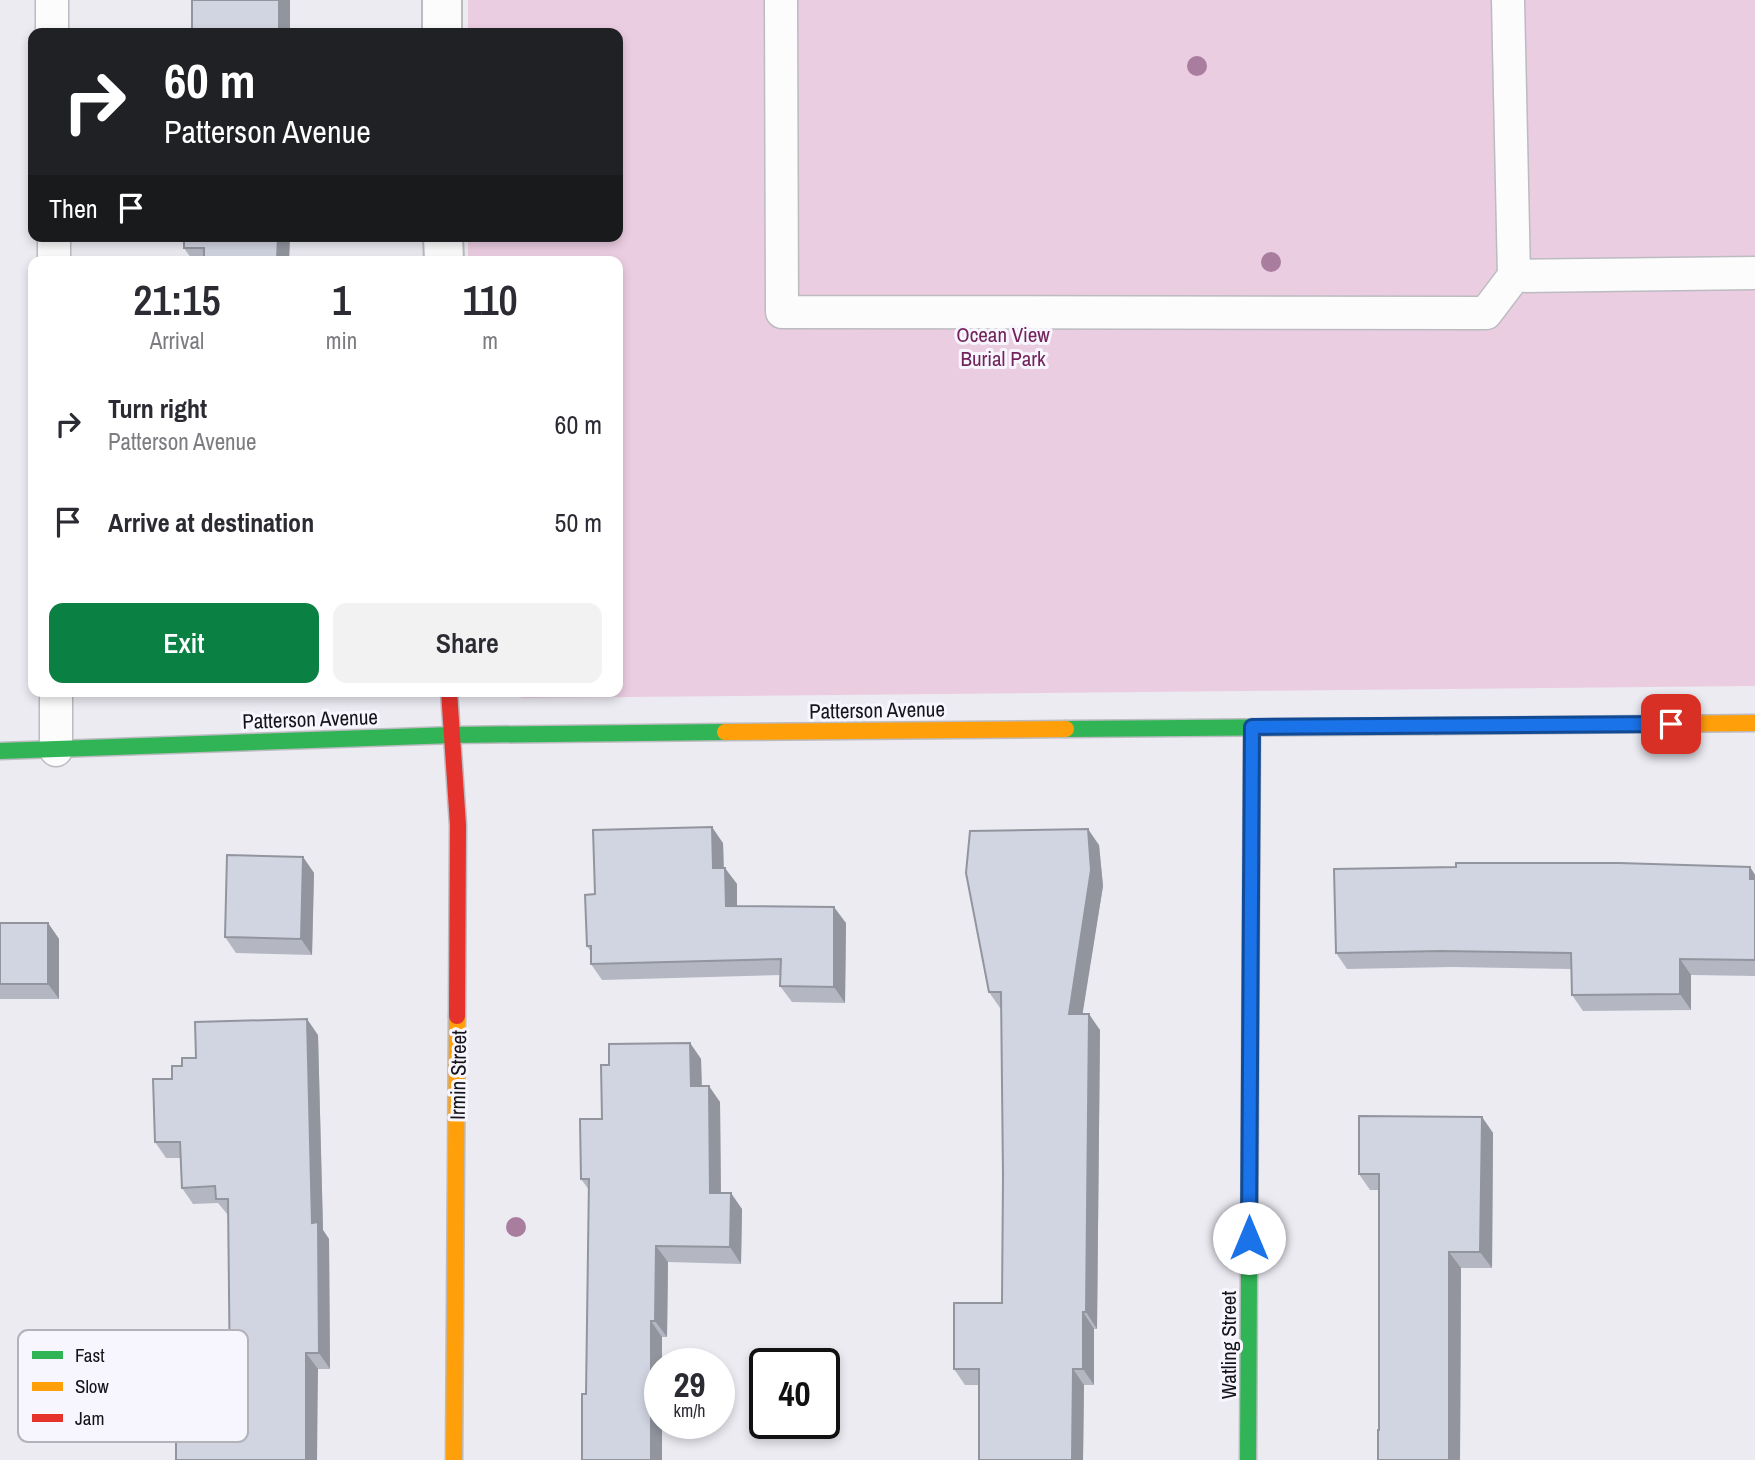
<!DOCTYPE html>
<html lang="en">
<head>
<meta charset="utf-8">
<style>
	body { margin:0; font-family:"Archivo Narrow",sans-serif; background:#f2f2f3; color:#2b2b33; height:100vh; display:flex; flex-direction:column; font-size:26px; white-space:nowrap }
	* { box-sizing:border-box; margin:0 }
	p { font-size:23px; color:#7c7c81 }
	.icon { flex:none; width:38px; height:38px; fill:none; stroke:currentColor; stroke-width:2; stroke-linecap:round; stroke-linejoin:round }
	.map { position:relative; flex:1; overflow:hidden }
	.drawer { position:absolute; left:28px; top:256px; width:595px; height:441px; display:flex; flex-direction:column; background:#fff; border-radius:14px; box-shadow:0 4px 10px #0003 }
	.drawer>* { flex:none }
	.hud { position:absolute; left:28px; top:28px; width:595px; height:214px; border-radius:14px; box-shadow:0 4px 10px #0003; background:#202124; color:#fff; overflow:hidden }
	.speed { position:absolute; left:644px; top:1348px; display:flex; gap:14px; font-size:35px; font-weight:700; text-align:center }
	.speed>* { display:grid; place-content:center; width:91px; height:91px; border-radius:50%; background:#fff; box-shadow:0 4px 10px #0003; line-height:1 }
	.speed small { font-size:18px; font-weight:400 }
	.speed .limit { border:4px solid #111; border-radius:10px; background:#fff; color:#111 }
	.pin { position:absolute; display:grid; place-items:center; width:60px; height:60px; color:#fff; margin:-30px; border-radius:14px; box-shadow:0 4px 10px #0006 }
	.me { position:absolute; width:77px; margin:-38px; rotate:0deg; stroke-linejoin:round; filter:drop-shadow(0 0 5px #0008) }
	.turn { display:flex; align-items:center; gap:24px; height:147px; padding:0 21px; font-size:32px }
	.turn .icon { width:91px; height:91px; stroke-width:2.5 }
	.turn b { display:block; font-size:49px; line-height:60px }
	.then { display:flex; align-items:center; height:66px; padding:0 21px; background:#0003; gap:14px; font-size:26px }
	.eta { display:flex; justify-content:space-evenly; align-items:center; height:119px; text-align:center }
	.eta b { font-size:42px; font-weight:600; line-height:49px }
	.primary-button { display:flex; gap:14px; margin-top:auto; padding:14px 21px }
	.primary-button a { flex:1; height:80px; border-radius:14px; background:#0b8043; color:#fff; font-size:28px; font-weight:600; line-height:80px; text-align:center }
	.primary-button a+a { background:#f2f2f3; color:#2b2b33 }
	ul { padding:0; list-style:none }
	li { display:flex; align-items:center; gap:21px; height:98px; padding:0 21px }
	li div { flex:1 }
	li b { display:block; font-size:26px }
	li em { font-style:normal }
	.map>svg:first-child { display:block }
	.green { fill:#ebcde2 }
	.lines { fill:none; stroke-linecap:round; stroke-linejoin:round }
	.lane-casing { stroke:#bbbbc0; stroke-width:35 }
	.street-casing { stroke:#bbbbc0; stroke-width:42 }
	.fast-casing { stroke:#bbbbc0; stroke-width:19 }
	.slow-casing { stroke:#bbbbc0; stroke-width:19 }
	.jam-casing { stroke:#bbbbc0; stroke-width:19 }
	.lane { stroke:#fcfcfd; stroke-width:32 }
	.street { stroke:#fcfcfd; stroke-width:38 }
	.fast { stroke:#30b455; stroke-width:16 }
	.slow { stroke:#ff9f0a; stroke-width:16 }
	.jam { stroke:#e5322d; stroke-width:16 }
	.tree { fill:#a97d9e }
	.wall { fill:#b4b7c2 }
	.shaded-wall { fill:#92959e }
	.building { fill:#d1d5e2; stroke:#92959e; stroke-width:2 }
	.route-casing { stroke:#114b97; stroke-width:18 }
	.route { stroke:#1a73e8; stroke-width:12 }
	.labels { text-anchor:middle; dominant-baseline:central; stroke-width:6; stroke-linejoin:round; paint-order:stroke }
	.park-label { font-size:21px; fill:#72235a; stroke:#f7f6fe }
	.street-label { font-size:21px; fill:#151519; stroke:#f7f6fe }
	.key { fill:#f7f6fe; stroke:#b3b2b9; stroke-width:2 }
	.key-label { font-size:19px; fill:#151519 }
</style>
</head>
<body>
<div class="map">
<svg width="1755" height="1460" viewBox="0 0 1755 1460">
	<rect width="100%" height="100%" fill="#ecebf2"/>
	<!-- green -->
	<path class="green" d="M 468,0 L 1755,0 L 1755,686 L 523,698 L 497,692 L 618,691 L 618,261 L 468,261 L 468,236 L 618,236 L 618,33 L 468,33 Z"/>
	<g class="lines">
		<defs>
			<path id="lane" d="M 52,0 L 52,33
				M 781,0 L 782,312 L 1486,313 L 1514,276 L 1755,273
				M 1508,0 L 1514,276
				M 54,236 L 54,261
				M 56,691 L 56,750"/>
			<path id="street" d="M 442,0 L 442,33
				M 443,236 L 444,261"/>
			<path id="fast" d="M 1066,729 L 1437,726
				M 0,751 L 453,735 L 725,732
				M 1248,1460 L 1251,897"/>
			<path id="slow" d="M 1437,726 L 1755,723
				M 725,732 L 1066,729
				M 1251,897 L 1252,727
				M 454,1460 L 457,1016"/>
			<path id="jam" d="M 449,691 L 458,825 L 457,1016"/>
		</defs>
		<!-- lane casing -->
		<use href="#lane" class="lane-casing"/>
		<!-- street casing -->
		<use href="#street" class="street-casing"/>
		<!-- fast casing -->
		<use href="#fast" class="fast-casing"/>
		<!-- slow casing -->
		<use href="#slow" class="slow-casing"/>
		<!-- jam casing -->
		<use href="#jam" class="jam-casing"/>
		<!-- lane -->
		<use href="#lane" class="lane"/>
		<!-- street -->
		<use href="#street" class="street"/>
		<!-- fast -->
		<use href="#fast" class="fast"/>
		<!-- slow -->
		<use href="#slow" class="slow"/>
		<!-- jam -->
		<use href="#jam" class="jam"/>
	</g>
	<!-- trees -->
	<g class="tree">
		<circle cx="1197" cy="66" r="10"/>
		<circle cx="1271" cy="262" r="10"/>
		<circle cx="516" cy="1227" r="10"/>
	</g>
	<!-- wall -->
	<path class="wall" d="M 184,236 L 290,236 L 289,261 L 193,261 L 184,248 Z
		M 723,843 L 724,868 L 737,884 L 737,906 L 846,923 L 845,1003 L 792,1002 L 780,986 L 781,975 L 602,980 L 591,964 L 591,952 L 587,946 L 595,894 Z
		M 1099,845 L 1103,886 L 1082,1014 L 1100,1030 L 1097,1329 L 1094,1329 L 1094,1385 L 1084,1385 L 1083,1460 L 979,1460 L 979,1385 L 965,1385 L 954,1369 L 1002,1303 L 1003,1176 L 1001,1008 L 1000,1008 L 989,992 Z
		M 303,857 L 314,873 L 312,955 L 236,953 L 225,937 Z
		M 1750,867 L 1755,875 L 1755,976 L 1691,975 L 1691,1010 L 1583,1011 L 1572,995 L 1571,969 L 1452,967 L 1347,969 L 1336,953 Z
		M 0,923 L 48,923 L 59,939 L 59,999 L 0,999 Z
		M 318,1035 L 323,1230 L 329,1239 L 330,1369 L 318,1369 L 215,1416 L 230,1385 L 228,1215 L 218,1203 L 193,1204 L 182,1188 L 181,1158 L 166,1158 L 155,1142 L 172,1079 L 182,1066 L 196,1058 Z
		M 690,1043 L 701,1059 L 702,1086 L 720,1102 L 721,1193 L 742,1209 L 741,1264 L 668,1262 L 667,1337 L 662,1337 L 662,1460 L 586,1394 L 589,1190 L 581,1179 L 602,1119 Z
		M 1482,1117 L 1493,1133 L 1492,1268 L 1461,1268 L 1460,1460 L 1378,1460 L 1379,1430 L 1379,1190 L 1370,1190 L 1359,1174 Z"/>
	<!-- shaded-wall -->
	<path class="shaded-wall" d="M 279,0 L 290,0 L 290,33 L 279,33 Z
		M 278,236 L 290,236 L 289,261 L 277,261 Z
		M 712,827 L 723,843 L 724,884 L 713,868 Z
		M 1088,829 L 1099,845 L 1103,886 L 1080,1030 L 1069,1014 Z
		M 303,857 L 314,873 L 312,955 L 301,939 Z
		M 1750,867 L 1755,875 L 1755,887 L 1750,879 Z
		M 725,868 L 737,884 L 737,922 L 726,906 Z
		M 834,907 L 846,923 L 845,1003 L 834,987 Z
		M 48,923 L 59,939 L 59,999 L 48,984 Z
		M 1680,959 L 1691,975 L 1691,1010 L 1680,994 Z
		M 1089,1014 L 1100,1030 L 1097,1329 L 1086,1312 Z
		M 307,1019 L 318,1035 L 323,1230 L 329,1239 L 330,1369 L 319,1353 L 312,1223 Z
		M 690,1043 L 701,1059 L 702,1102 L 691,1086 Z
		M 709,1086 L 720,1102 L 721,1209 L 710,1193 Z
		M 1482,1117 L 1493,1133 L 1492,1268 L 1480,1252 Z
		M 731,1193 L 742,1209 L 741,1264 L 730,1247 Z
		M 656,1246 L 668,1262 L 667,1337 L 655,1321 Z
		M 1449,1252 L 1461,1268 L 1460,1460 L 1449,1460 Z
		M 1083,1312 L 1094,1329 L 1094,1385 L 1083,1369 Z
		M 651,1321 L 662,1337 L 662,1363 L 660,1363 L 660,1423 L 662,1423 L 662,1460 L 651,1460 Z
		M 306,1353 L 318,1369 L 317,1460 L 306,1460 Z
		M 1073,1369 L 1084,1385 L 1083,1460 L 1072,1460 Z"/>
	<!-- building -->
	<path class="building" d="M 192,0 L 279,0 L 279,33 L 192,33 Z
		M 184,236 L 278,236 L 277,261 L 204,261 L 204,248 L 184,248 Z
		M 712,827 L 713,868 L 725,868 L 726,906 L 834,907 L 834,987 L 780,986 L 781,959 L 591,964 L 591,946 L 587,946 L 585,895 L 595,894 L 593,830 Z
		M 1088,829 L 1091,870 L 1069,1014 L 1089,1014 L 1086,1312 L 1083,1312 L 1083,1369 L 1073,1369 L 1072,1460 L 979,1460 L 979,1369 L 954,1369 L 954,1303 L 1002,1303 L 1003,1176 L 1001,992 L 989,992 L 966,873 L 970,831 Z
		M 227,855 L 303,857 L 301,939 L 225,937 Z
		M 1456,863 L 1619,863 L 1750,867 L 1750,879 L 1755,879 L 1755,960 L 1680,959 L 1680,994 L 1572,995 L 1571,953 L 1441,951 L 1336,953 L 1334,869 L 1456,867 Z
		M 0,923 L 48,923 L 48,984 L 0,984 Z
		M 307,1019 L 312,1223 L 318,1222 L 319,1353 L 306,1353 L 306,1460 L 176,1460 L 176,1416 L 215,1416 L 215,1384 L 230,1385 L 228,1199 L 216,1199 L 215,1186 L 182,1188 L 180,1142 L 155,1142 L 153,1079 L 172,1079 L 172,1066 L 182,1066 L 182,1058 L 196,1058 L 195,1022 Z
		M 690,1043 L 691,1086 L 709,1086 L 710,1193 L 731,1193 L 730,1247 L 656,1246 L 655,1321 L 651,1321 L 651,1460 L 582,1460 L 582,1394 L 586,1394 L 589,1179 L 581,1179 L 580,1119 L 602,1119 L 601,1065 L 609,1065 L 609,1044 Z
		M 1359,1116 L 1482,1117 L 1480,1252 L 1449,1252 L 1449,1460 L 1378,1460 L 1378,1430 L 1379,1430 L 1379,1174 L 1359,1174 Z"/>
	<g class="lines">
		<defs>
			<path id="route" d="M 1249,1238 L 1252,727 L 1671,724"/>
		</defs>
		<!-- route casing -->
		<use href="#route" class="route-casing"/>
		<!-- route -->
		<use href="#route" class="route"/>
	</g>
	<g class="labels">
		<!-- park labels -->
		<g class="park-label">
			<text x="1003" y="334">Ocean View<tspan x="1003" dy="24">Burial Park</tspan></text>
		</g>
		<!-- street labels -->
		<g class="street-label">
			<text transform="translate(877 710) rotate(-1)">Patterson Avenue</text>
			<text transform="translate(310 719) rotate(-2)">Patterson Avenue</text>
			<text transform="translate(458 1075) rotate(-89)">Irmin Street</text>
			<text transform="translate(1228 1345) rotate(-90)">Watling Street</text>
		</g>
	</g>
	<!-- legend -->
	<rect x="18" y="1330" width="230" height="112" rx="10" class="key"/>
	<rect x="32" y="1351" width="31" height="8" fill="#30b455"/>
	<rect x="32" y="1382" width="31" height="9" fill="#ff9f0a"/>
	<rect x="32" y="1414" width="31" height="8" fill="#e5322d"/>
	<g class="key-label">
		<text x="75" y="1362">Fast</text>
		<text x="75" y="1393">Slow</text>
		<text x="75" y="1425">Jam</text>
	</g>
</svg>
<div class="speed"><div>29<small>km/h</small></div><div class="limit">40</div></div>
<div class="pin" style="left:1671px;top:724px;background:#d93025"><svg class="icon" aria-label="arrive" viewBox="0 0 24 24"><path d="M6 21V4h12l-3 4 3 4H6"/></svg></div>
<svg class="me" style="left:1249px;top:1238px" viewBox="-20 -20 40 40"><circle r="19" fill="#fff"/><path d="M0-13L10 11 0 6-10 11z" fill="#1a73e8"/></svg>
<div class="hud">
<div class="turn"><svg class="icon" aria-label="right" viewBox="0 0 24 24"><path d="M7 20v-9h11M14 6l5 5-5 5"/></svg><div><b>60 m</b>Patterson Avenue</div></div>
<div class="then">Then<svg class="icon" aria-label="arrive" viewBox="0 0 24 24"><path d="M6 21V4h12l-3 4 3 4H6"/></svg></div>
</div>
<section class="drawer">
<div class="eta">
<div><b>21:15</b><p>Arrival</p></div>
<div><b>1</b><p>min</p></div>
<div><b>110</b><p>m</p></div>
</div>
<ul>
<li><svg class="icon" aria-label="right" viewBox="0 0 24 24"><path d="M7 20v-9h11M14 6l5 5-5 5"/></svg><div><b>Turn right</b><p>Patterson Avenue</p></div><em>60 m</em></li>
<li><svg class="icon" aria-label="arrive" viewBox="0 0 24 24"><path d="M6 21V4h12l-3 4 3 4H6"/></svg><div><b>Arrive at destination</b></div><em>50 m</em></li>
</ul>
<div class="primary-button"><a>Exit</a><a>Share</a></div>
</section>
</div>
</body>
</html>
